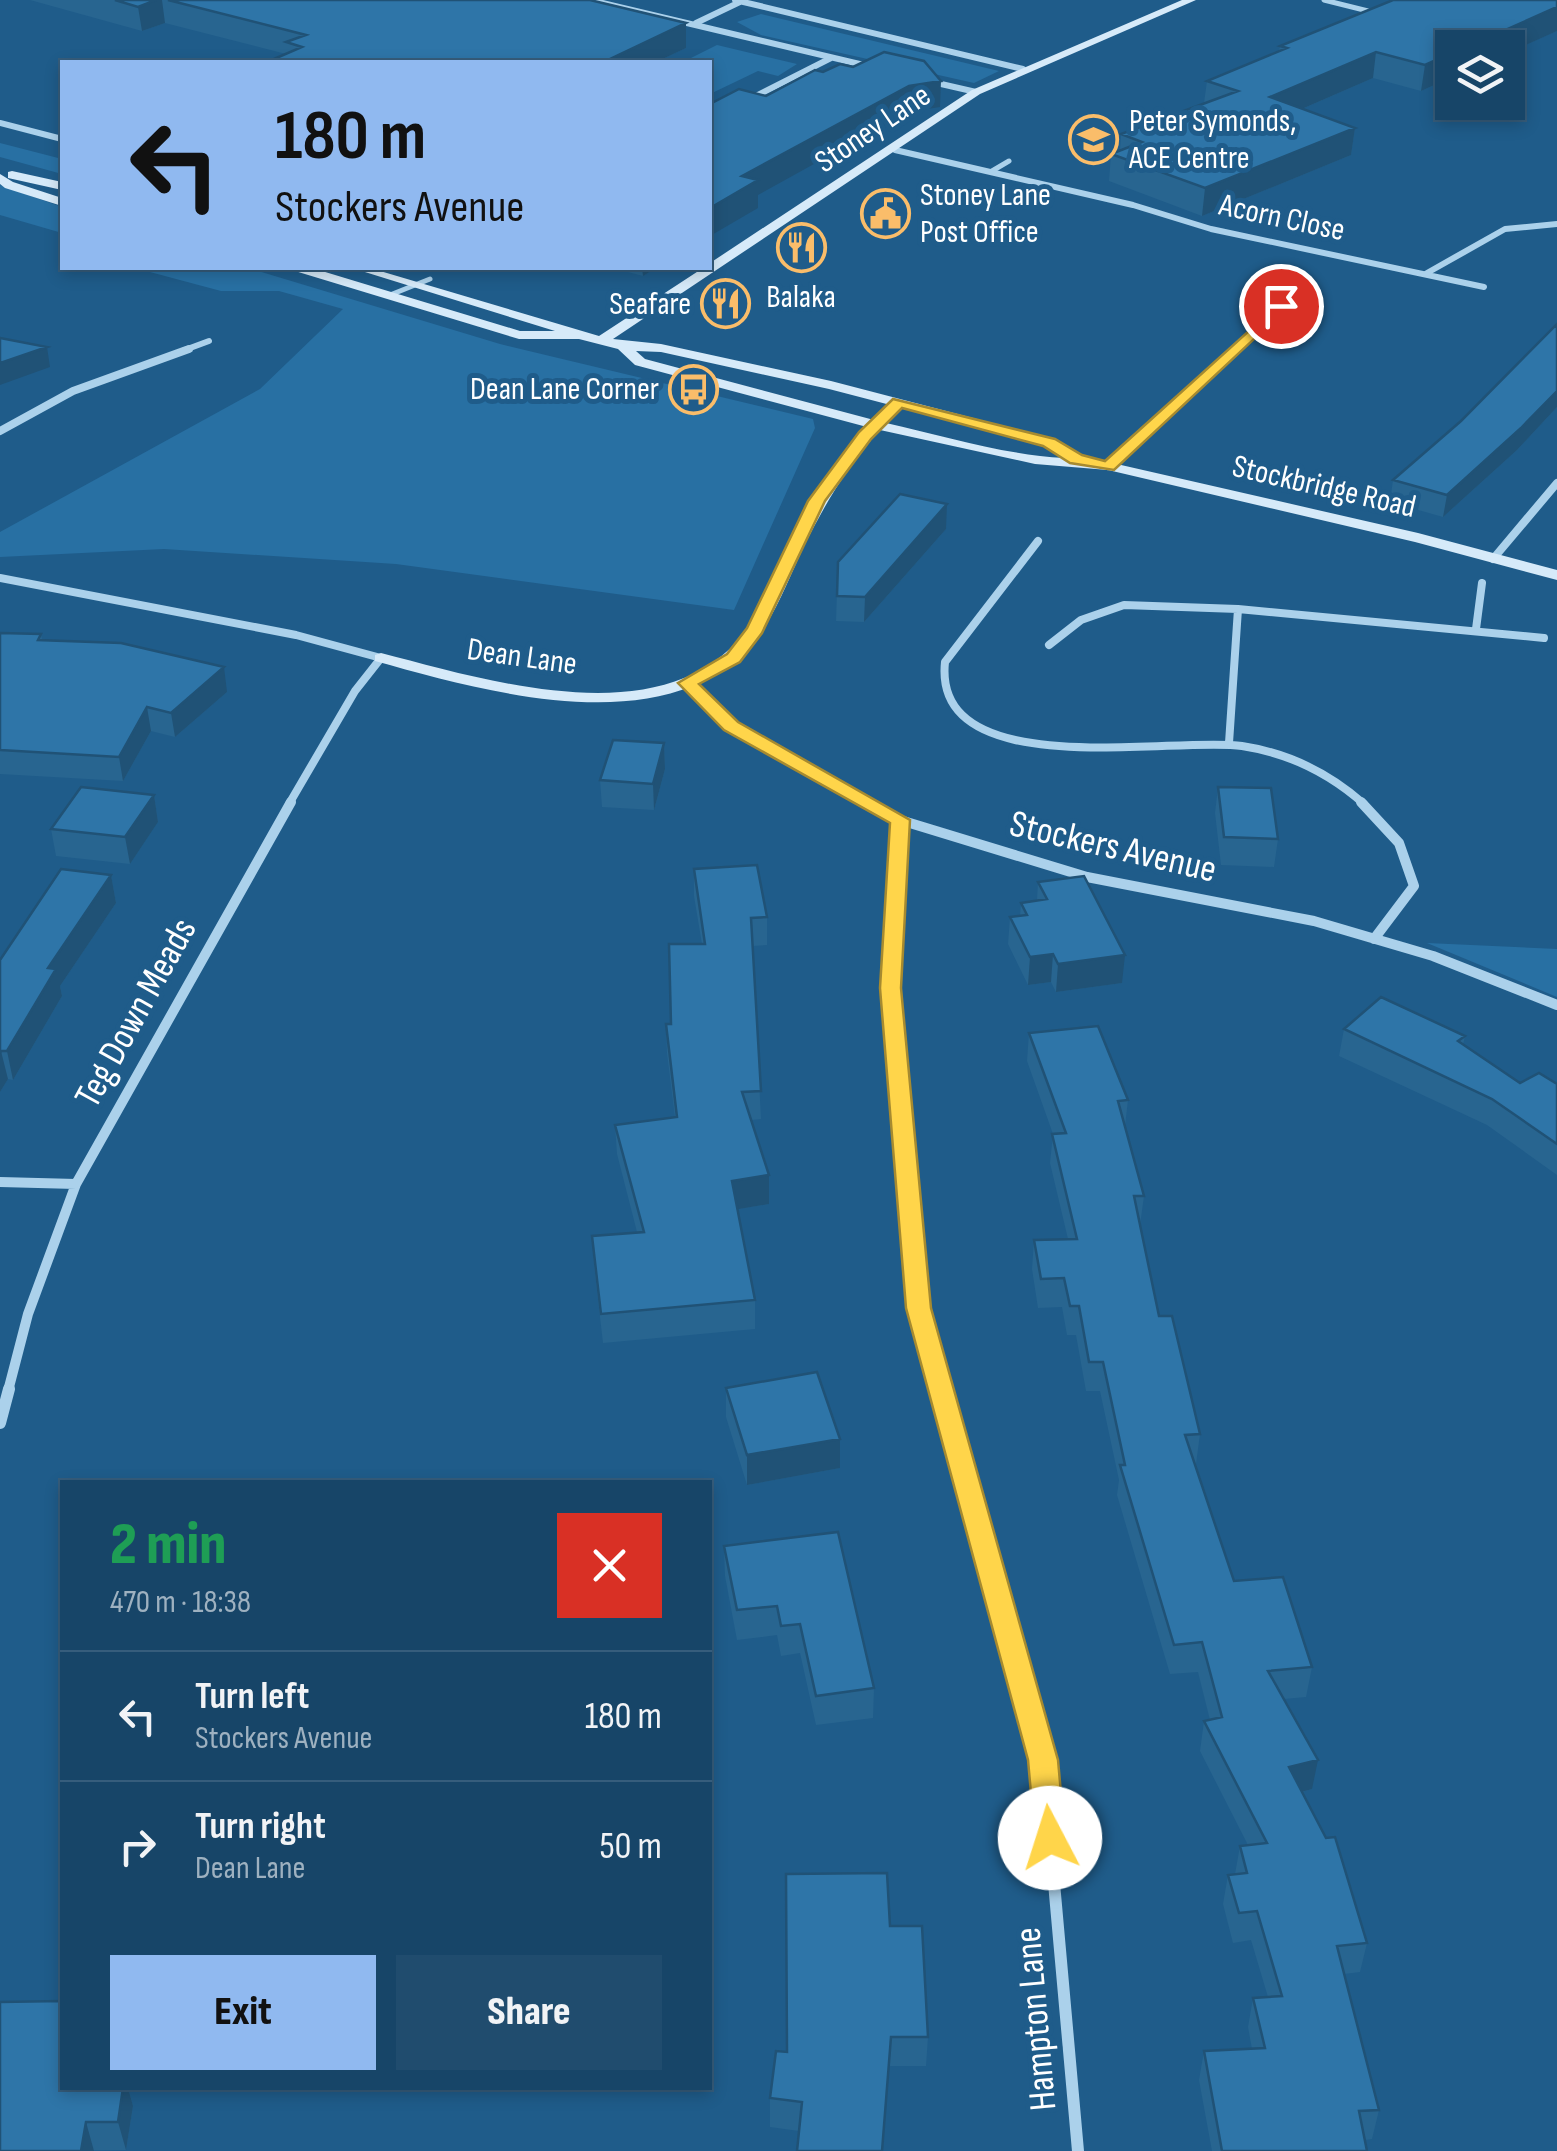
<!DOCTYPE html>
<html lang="en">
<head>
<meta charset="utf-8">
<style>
	body { margin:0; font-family:"Sofia Sans Condensed",sans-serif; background:#204c6e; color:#f1f3f6; height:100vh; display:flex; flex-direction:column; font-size:38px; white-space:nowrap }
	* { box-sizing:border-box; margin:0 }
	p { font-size:32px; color:#9eb1c0 }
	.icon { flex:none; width:55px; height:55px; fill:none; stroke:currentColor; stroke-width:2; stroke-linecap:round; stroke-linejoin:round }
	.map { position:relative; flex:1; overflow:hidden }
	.drawer { position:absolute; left:60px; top:1480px; width:652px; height:610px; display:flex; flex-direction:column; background:#174568; border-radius:0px; box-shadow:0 5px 15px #0003,0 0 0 2px #365d7c }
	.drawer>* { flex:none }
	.banner { position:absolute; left:60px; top:60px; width:652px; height:210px; border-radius:0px; box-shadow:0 5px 15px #0003,0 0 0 2px #365d7c; background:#90b9f0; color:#111; overflow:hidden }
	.buttons { position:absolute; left:1435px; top:30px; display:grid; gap:20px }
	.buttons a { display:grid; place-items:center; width:90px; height:90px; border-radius:0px; background:#174568; box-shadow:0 5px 15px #0003,0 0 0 2px #365d7c; font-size:50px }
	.pin { position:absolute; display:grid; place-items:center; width:85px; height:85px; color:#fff; margin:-42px; border:5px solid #fff; border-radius:50%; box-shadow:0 2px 10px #0007 }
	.me { position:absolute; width:110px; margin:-55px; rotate:355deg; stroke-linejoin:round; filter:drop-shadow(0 0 8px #0008) }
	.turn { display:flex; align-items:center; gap:35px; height:210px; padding:0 50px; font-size:45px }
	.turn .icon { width:130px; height:130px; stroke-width:2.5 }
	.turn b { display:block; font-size:70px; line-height:85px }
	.round { display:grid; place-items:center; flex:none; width:105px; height:105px; border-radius:0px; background:#204c6e }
	.summary { display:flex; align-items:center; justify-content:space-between; height:170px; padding:0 50px }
	h1 { font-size:60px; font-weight:800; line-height:75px; color:#1e9e55 }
	.action { display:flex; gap:20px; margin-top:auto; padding:20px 50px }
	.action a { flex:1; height:115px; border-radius:0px; background:#90b9f0; color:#111; font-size:40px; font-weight:800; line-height:115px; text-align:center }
	.action a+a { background:#204c6e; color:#f1f3f6 }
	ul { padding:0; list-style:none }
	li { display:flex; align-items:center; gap:30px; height:130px; padding:0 50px; border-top:2px solid #365d7c }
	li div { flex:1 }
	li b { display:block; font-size:38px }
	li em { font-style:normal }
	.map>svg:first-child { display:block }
	.green { fill:#2870a3 }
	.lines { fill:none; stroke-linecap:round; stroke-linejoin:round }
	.lane { stroke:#abd1eb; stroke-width:5 }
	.street-far3 { stroke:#abd1eb; stroke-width:6 }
	.street-far2 { stroke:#abd1eb; stroke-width:8 }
	.street-far1 { stroke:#abd1eb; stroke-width:10 }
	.street { stroke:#abd1eb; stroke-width:12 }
	.secondary { fill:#d6eaf9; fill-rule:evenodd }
	.wall { fill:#286590 }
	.shaded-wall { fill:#205276 }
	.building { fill:#2e75a8; stroke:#205276; stroke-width:2.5 }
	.route { fill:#ffd54a; stroke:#a68a30; stroke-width:2.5 }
	.labels { text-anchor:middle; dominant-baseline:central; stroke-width:10; stroke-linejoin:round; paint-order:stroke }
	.far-poi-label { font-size:32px; fill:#fff; stroke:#1f5c8a; text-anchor:start }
	.far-street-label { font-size:32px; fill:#fff; stroke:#1f5c8a }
	.street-label { font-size:38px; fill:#fff; stroke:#1f5c8a }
</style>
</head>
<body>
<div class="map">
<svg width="1557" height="2151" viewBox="0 0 1557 2151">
	<rect width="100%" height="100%" fill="#1f5c8a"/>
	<!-- green -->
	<path class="green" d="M 761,14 L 999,71 L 974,83 L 761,35 L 737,22 Z
		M 717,45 L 797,64 L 778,76 L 758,71 L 710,94 L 710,62 L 683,62 Z
		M 0,143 L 62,159 L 62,174 L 0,157 Z
		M 0,185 L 62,207 L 62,233 L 0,215 Z
		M 135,268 L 248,268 L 500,344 L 813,419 L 815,428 L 734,610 L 396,564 L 164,549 L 0,557 L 0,532 L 260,389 L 343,309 L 279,291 L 221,291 Z
		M 1427,943 L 1557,949 L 1557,997 Z"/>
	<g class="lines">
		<!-- lane -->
		<path class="lane" d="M 1324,0 L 1368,11
			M 992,171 L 1009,161
			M 390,295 L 430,279"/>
		<!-- street-far3 -->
		<path class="street-far3" d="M 590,0 L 868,66
			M 735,0 L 1023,69
			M 696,23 L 744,0
			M 928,81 L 976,92
			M 752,98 L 831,58
			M 0,123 L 62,139
			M 895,150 L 1133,205 L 1211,229 L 1484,287
			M 1427,273 L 1505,229 L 1557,224
			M 182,351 L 209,341
			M 1232,351 L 1281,306"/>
		<!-- street-far2 -->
		<path class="street-far2" d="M 0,431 L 73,391 L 189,349
			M 1108,466 L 1235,349
			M 1038,541 L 945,662 C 932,785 1173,736 1242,746 C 1288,753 1329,773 1364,804
			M 1493,559 L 1557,483
			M 0,578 L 296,635 L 381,658 L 355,691 L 289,804
			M 1476,629 L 1482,583
			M 1049,645 L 1081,620 L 1124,605 L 1238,609 L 1544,638
			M 687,683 L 731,726 L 872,804
			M 1229,743 L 1238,609"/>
		<!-- street-far1 -->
		<path class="street-far1" d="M 867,802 L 900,820 L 1087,877 L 1314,921 L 1433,956 L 1557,1005
			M 1361,802 L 1399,843 L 1414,886 L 1374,939
			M 900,820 L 890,988 L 918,1308 L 941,1391
			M 0,1182 L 76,1184
			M 8,1391 L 28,1314 L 76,1184 L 291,802"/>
		<!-- street -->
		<path class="street" d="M 940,1389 L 1043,1760 L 1078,2151
			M 0,1423 L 9,1389"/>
		<!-- secondary -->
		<path class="secondary" d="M 1182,0 L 1196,0 L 980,94 L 613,339 L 661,344 L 831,381 L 1054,439 L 1082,458 L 1108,462 L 1418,533 L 1557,570 L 1557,580 L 1415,542 L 1108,470 L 1035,464 L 880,430 C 849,464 826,502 805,544 C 792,571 781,601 765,626 C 686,750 490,693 375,661 L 375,655 L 381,653 C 490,681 675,740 751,623 C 766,600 776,573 788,548 C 810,504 834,463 867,427 L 635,365 L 618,349 L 579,339 L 519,339 L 295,271 L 294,268 L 312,268 L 520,331 L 555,331 L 352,268 L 370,268 L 599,336 L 703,268 L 710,268 L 710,263 L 972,90 ZM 636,351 L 661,352 L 829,389 L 1044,445 L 1064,458 C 1005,455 944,436 886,423 L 889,419 L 882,415 L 874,420 L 645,359 Z
			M 12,171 L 62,182 L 62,190 L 8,178 L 8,172 Z
			M 0,174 L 13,182 L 62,198 L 62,206 L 5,188 L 0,184 Z"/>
	</g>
	<!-- wall -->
	<path class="wall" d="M 30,0 L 590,0 L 686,23 L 686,48 L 656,62 L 267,62 L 286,54 L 165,23 L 142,31 Z
		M 1557,0 L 1557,31 L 1421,91 L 1373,78 L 1302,109 L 1355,128 L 1351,155 L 1202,216 L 1109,181 L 1111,154 L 1120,151 L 1121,134 L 1204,103 L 1207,81 L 1279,51 L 1280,46 Z
		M 613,268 L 656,268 L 643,276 Z
		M 1557,324 L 1557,407 L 1517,450 L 1443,517 L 1390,502 L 1393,480 L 1461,421 Z
		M 946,529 L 864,622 L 836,621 L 838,562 Z
		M 0,633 L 41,634 L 42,640 L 227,692 L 175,737 L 151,731 L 123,781 L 0,774 Z
		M 664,743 L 665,769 L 654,810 L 602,807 L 600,780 Z
		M 1218,787 L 1278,839 L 1274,867 L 1221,865 L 1215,813 Z
		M 154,795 L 158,822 L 130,864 L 56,856 L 51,829 Z
		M 694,869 L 767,917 L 767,945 L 752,946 L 761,1119 L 751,1120 L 769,1204 L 738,1209 L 755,1300 L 755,1329 L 603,1343 L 594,1265 L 592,1236 L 637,1232 L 617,1154 L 615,1125 L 675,1117 L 667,1053 L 666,1024 L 671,1024 L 702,944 L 694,896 Z
		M 111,875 L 116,903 L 60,986 L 62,996 L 13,1080 L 8,1079 L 0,1092 L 0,960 Z
		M 1038,882 L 1122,983 L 1056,992 L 1051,982 L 1028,985 L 1008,944 L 1010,917 L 1020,916 L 1021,903 L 1037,900 Z
		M 1344,1029 L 1465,1036 L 1463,1045 L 1520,1083 L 1557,1084 L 1557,1175 L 1487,1125 L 1339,1056 Z
		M 1029,1033 L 1128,1100 L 1125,1126 L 1144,1196 L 1140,1225 L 1159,1316 L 1200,1434 L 1196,1464 L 1195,1464 L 1234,1581 L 1312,1667 L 1306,1697 L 1284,1699 L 1312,1789 L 1302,1792 L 1367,1943 L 1360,1972 L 1344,1974 L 1379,2110 L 1372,2139 L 1365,2140 L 1367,2151 L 1212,2151 L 1199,2080 L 1204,2051 L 1252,2049 L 1248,2027 L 1253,1998 L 1268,1997 L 1251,1940 L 1233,1943 L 1223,1904 L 1228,1875 L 1235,1874 L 1240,1846 L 1248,1845 L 1200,1751 L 1204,1721 L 1210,1720 L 1198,1672 L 1170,1674 L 1117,1495 L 1119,1480 L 1100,1391 L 1086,1391 L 1076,1335 L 1067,1335 L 1062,1307 L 1038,1308 L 1032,1269 L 1034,1240 L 1068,1239 L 1050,1163 L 1053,1134 L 1027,1061 Z
		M 726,1388 L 840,1439 L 840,1468 L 747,1485 L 726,1417 Z
		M 724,1546 L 874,1688 L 873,1718 L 816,1725 L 800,1653 L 781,1656 L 777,1635 L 737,1640 L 725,1576 Z
		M 890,1926 L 928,2037 L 926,2066 L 890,2066 L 799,2131 L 770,2127 L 770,2098 L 786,2052 Z
		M 62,2088 L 128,2088 L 133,2106 L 126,2150 L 0,2151 Z"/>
	<!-- shaded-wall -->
	<path class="shaded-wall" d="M 156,0 L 162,0 L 165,23 L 142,31 L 138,7 Z
		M 1557,7 L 1557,31 L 1508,53 L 1508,48 L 1465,48 Z
		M 686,23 L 686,48 L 656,62 L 604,62 Z
		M 1376,52 L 1373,78 L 1267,124 L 1270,97 Z
		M 1452,53 L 1452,77 L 1421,91 L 1425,65 Z
		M 941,81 L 940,107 L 908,112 L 758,195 L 758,208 L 710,236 L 710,208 L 742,176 L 909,86 Z
		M 1355,128 L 1351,155 L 1202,216 L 1205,188 Z
		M 642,268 L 656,268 L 643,276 Z
		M 47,347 L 50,367 L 0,385 L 0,363 Z
		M 1557,391 L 1557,407 L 1517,450 L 1443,517 L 1447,495 Z
		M 947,504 L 946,529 L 864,622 L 865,597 Z
		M 224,667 L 227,692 L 175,737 L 171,713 Z
		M 147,707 L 151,731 L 123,781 L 119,757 Z
		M 664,743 L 665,769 L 654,810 L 653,784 Z
		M 154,795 L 158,822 L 130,864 L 125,837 Z
		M 111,875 L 116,903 L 60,986 L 62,996 L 13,1080 L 7,1051 L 48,968 Z
		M 1053,954 L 1051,982 L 1028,985 L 1030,957 Z
		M 1125,955 L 1122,983 L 1056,992 L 1058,964 Z
		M 1,1051 L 8,1079 L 0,1092 L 0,1053 Z
		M 769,1175 L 769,1204 L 733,1210 L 732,1181 Z
		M 840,1439 L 840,1468 L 747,1485 L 747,1455 Z
		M 1318,1760 L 1312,1789 L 1283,1797 L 1289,1767 Z
		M 123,2088 L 128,2088 L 133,2106 L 126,2150 L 118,2122 Z
		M 86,2122 L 94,2151 L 81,2151 Z"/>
	<!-- building -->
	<path class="building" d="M 115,0 L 156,0 L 138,7 Z
		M 168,0 L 590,0 L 686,23 L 604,62 L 267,62 L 302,47 L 286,42 L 306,35 Z
		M 1393,0 L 1557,0 L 1557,7 L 1465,48 L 1452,48 L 1452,53 L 1425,65 L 1376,52 L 1270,97 L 1355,128 L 1205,188 L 1111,154 L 1142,142 L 1121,134 L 1238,91 L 1207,81 L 1287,48 L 1280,46 Z
		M 884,52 L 924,61 L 941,81 L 909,86 L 742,176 L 758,180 L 710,208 L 710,104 L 739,89 L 766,96 L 815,70 L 823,72 L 840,64 L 853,67 Z
		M 1557,324 L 1557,391 L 1521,428 L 1447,495 L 1393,480 L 1461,421 Z
		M 0,338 L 47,347 L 0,363 Z
		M 900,494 L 947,504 L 865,597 L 837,596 L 838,562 Z
		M 0,633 L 41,634 L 38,640 L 121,643 L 224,667 L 171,713 L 147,707 L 119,757 L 0,750 Z
		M 613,740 L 664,743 L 653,784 L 600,780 Z
		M 81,787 L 154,795 L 125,837 L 51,829 Z
		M 1218,787 L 1271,788 L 1278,839 L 1224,837 Z
		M 757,865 L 767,917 L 751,918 L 761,1091 L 742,1092 L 769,1175 L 732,1181 L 755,1300 L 601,1314 L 592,1236 L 644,1232 L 615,1125 L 677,1117 L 666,1024 L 671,1024 L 669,944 L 705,944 L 694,869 Z
		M 61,869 L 111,875 L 48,968 L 56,969 L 7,1051 L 1,1051 L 0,1053 L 0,960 Z
		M 1084,876 L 1125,955 L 1058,964 L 1053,954 L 1030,957 L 1010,917 L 1027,915 L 1021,903 L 1047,899 L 1038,882 Z
		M 1381,997 L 1465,1036 L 1458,1041 L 1520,1083 L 1539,1073 L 1557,1084 L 1557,1144 L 1492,1099 L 1344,1029 Z
		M 1098,1026 L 1128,1100 L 1118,1101 L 1144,1196 L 1134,1196 L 1159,1316 L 1172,1316 L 1200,1434 L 1185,1435 L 1234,1581 L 1283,1577 L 1312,1667 L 1268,1671 L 1318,1760 L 1289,1767 L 1326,1838 L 1335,1837 L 1367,1943 L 1337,1946 L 1379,2110 L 1359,2111 L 1367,2151 L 1222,2151 L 1204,2051 L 1265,2048 L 1253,1998 L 1282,1996 L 1257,1911 L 1239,1913 L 1228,1875 L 1247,1873 L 1240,1846 L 1267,1843 L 1204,1721 L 1222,1717 L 1202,1642 L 1174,1645 L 1120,1465 L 1125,1465 L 1103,1362 L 1089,1362 L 1079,1306 L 1070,1306 L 1064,1278 L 1041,1279 L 1034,1240 L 1077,1239 L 1052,1134 L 1066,1133 L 1029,1033 Z
		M 817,1372 L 840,1439 L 747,1455 L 726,1388 Z
		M 838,1532 L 874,1688 L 816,1696 L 800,1624 L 781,1626 L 777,1606 L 737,1610 L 724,1546 Z
		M 887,1873 L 890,1926 L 922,1926 L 928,2037 L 891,2037 L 882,2151 L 797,2151 L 802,2102 L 770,2098 L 776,2051 L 787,2052 L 786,1874 Z
		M 62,2001 L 62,2088 L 123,2088 L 118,2122 L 86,2122 L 81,2151 L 0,2151 L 0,2002 Z"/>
	<!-- route -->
	<path class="route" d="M 1281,302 L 1288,306 L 1286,309 L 1114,470 L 1070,463 L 1043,446 L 902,408 L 871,439 L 825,501 L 762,633 L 740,662 L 699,684 L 738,722 L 910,820 L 901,988 L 931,1308 L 1058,1760 L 1065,1838 L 1061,1847 L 1050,1851 L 1039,1847 L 1035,1838 L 1028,1760 L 906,1308 L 880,988 L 890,823 L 724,730 L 678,683 L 727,654 L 747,628 L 808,501 L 859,432 L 893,399 L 1055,439 L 1082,455 L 1105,461 Z"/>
	<!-- icons -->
	<defs>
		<symbol id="university-ring" viewBox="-11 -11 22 22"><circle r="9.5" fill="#1f5c8a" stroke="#fabd6a" stroke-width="1.5"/><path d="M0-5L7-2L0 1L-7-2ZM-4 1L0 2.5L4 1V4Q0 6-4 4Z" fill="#fabd6a"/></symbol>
		<symbol id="civic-ring" viewBox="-11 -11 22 22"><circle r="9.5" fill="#1f5c8a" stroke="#fabd6a" stroke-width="1.5"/><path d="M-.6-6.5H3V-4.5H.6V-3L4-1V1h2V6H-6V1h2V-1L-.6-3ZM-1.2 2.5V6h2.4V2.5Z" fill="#fabd6a"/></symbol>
		<symbol id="restaurant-ring" viewBox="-11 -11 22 22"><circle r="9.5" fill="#1f5c8a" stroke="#fabd6a" stroke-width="1.5"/><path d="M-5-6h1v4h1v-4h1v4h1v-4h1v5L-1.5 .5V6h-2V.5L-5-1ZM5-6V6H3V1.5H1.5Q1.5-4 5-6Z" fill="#fabd6a"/></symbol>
		<symbol id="bus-ring" viewBox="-11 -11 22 22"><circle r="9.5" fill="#1f5c8a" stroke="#fabd6a" stroke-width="1.5"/><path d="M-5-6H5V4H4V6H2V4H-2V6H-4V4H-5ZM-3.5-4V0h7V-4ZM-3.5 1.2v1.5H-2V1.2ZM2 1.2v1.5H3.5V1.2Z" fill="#fabd6a"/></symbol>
	</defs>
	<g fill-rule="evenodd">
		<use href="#university-ring" x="1066" y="112" width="55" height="55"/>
		<use href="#civic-ring" x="858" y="186" width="55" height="55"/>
		<use href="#restaurant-ring" x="774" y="220" width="55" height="55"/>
		<use href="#restaurant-ring" x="698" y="276" width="55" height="55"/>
		<use href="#bus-ring" x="666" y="362" width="55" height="55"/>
	</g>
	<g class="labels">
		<!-- far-poi labels -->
		<g class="far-poi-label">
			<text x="1129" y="121">Peter Symonds,<tspan x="1129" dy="37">ACE Centre</tspan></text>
			<text x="920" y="195">Stoney Lane<tspan x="920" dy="37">Post Office</tspan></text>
			<text x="801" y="297" text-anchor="middle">Balaka</text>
			<text x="691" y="304" text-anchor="end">Seafare</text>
			<text x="659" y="389" text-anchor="end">Dean Lane Corner</text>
		</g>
		<!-- far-street labels -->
		<g class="far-street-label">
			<text transform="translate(873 129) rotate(-34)">Stoney Lane</text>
			<text transform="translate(1282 218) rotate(12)">Acorn Close</text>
			<text transform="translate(1324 487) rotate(13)">Stockbridge Road</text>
			<text transform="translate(522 657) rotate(8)">Dean Lane</text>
		</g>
		<!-- street labels -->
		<g class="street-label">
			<text transform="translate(1113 847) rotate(13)">Stockers Avenue</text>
			<text transform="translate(136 1013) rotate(-61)">Teg Down Meads</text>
			<text transform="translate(1036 2019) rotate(-95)">Hampton Lane</text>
		</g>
	</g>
</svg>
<div class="buttons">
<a><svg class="icon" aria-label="layers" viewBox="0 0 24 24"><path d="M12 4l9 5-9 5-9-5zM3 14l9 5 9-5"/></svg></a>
</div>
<div class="pin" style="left:1281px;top:306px;background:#d93025"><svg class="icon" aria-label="arrive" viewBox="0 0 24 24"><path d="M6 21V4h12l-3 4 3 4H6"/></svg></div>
<svg class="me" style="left:1050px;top:1838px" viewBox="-20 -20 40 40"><circle r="19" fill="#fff"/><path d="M0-13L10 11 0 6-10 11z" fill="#ffd54a"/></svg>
<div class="banner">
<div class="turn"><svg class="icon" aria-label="left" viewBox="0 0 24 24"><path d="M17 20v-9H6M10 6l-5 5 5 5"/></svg><div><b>180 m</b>Stockers Avenue</div></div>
</div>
<section class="drawer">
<div class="summary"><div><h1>2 min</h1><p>470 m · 18:38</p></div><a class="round" style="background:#d93025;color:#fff"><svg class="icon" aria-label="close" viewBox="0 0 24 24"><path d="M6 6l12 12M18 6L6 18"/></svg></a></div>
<ul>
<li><svg class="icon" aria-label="left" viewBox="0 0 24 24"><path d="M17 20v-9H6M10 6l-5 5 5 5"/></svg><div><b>Turn left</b><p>Stockers Avenue</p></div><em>180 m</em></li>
<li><svg class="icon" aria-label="right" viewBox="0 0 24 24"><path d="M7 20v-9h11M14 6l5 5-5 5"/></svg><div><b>Turn right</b><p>Dean Lane</p></div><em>50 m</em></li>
</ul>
<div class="action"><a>Exit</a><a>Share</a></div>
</section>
</div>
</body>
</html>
